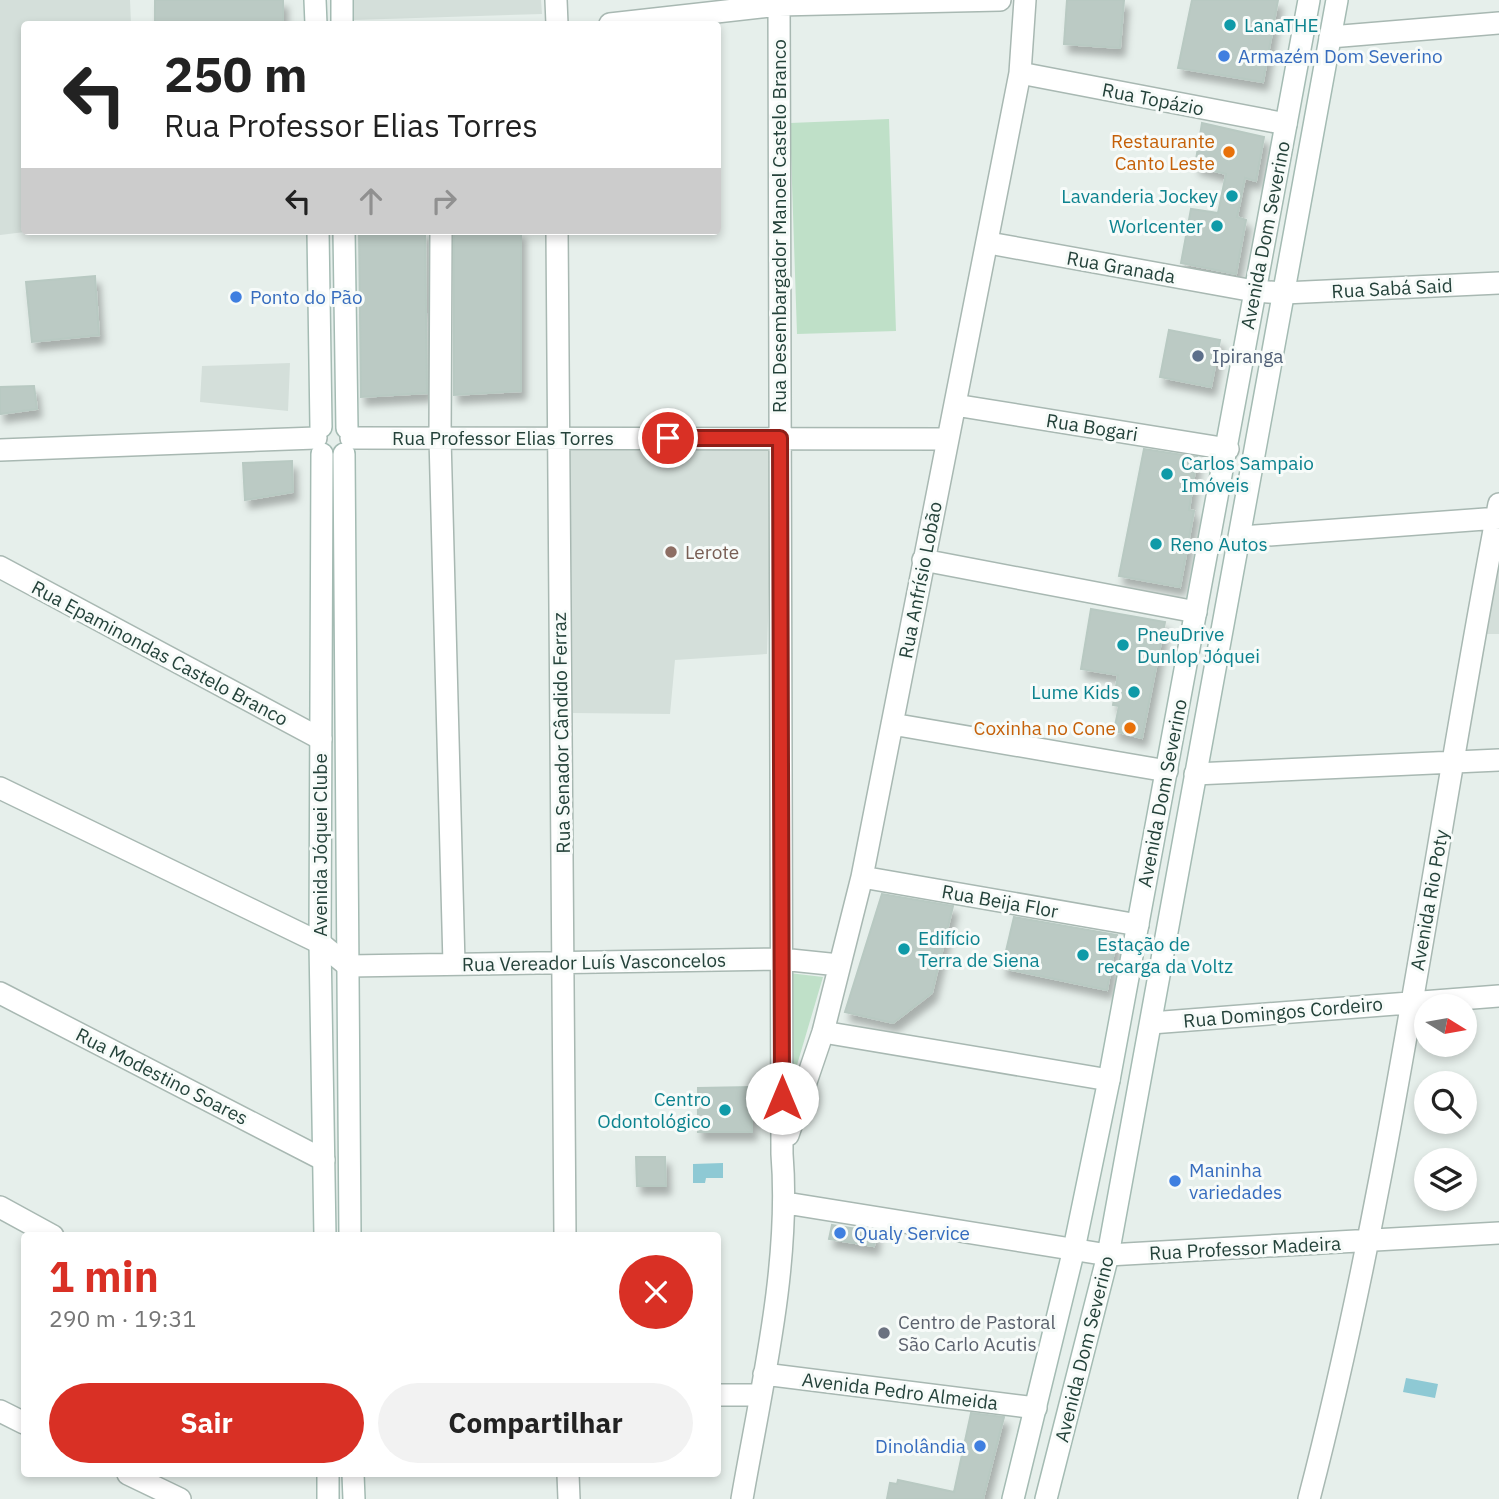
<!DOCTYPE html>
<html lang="pt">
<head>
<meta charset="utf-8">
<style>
	body { margin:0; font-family:"IBM Plex Sans",sans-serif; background:#f2f2f2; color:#222; height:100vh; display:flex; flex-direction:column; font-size:26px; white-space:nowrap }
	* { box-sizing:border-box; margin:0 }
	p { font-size:23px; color:#767676 }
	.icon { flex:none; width:38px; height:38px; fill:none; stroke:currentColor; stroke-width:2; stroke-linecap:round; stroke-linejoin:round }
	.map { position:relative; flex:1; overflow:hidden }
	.drawer { position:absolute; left:21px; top:1232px; width:700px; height:245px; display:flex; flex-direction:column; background:#fff; border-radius:7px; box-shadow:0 4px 10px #0003 }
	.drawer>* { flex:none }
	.top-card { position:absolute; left:21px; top:21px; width:700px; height:214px; border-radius:7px; box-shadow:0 4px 10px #0003; background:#fff; color:#222; overflow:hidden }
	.needle { width:46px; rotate:101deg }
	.fabs { position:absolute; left:1414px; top:994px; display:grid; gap:14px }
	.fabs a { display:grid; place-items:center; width:63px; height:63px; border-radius:50%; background:#fff; box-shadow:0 4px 10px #0003; font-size:35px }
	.pin { position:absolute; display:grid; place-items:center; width:60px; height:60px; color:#fff; margin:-30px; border:4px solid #fff; border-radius:50%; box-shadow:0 2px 7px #0007 }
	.me { position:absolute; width:77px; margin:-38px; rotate:0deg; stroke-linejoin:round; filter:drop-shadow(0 0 5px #0008) }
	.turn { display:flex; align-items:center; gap:24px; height:147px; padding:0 28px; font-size:32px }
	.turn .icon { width:91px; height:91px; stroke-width:2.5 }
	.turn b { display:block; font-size:49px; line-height:60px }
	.lanes { display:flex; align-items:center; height:66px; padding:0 28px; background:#0003; justify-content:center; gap:35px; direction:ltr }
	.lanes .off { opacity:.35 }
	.round { display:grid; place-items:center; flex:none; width:74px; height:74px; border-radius:37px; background:#f2f2f2 }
	.summary { display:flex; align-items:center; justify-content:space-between; height:119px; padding:0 28px }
	h1 { font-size:42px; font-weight:800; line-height:52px; color:#d93025 }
	.cta { display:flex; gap:14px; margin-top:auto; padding:14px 28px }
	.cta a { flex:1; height:80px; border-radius:42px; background:#d93025; color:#fff; font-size:28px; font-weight:800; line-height:80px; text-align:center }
	.cta a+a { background:#f2f2f2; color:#222 }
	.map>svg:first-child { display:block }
	.built { fill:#d4dfda }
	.green { fill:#bfe0c8 }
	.water { fill:#8ec9d4 }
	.building { fill:#bbcac4; stroke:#b8c9c2; stroke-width:2; filter:url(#shadow) }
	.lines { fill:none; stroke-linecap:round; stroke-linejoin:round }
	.minor-casing { stroke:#a8b8b2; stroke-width:24 }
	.secondary-casing { stroke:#a4bbb3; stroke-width:24 }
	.minor { stroke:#fff; stroke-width:21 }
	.secondary { stroke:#fff; stroke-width:21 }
	.route-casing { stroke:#8d1f18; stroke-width:18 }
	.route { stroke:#d93025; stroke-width:12 }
	.culture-dot { fill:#0f9aa8; stroke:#f7fbf9; stroke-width:2.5 }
	.shop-dot { fill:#3f7fe0; stroke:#f7fbf9; stroke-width:2.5 }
	.food-dot { fill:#e8710a; stroke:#f7fbf9; stroke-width:2.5 }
	.service-dot { fill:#5c6f8a; stroke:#f7fbf9; stroke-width:2.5 }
	.education-dot { fill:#8d6e63; stroke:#f7fbf9; stroke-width:2.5 }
	.worship-dot { fill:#6b7280; stroke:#f7fbf9; stroke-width:2.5 }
	.labels { text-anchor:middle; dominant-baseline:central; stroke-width:6; stroke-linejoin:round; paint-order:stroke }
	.culture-label { font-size:19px; fill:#0d838f; stroke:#f7fbf9; text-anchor:start }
	.shop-label { font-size:19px; fill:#366cbe; stroke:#f7fbf9; text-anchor:start }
	.street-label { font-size:19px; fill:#24423a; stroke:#f7fbf9 }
	.food-label { font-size:19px; fill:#c56008; stroke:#f7fbf9; text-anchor:end }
	.service-label { font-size:19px; fill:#4e5e75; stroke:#f7fbf9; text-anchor:start }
	.education-label { font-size:19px; fill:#785e54; stroke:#f7fbf9; text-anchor:start }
	.worship-label { font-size:19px; fill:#5b616d; stroke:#f7fbf9; text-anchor:start }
</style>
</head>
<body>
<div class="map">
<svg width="1499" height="1499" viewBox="0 0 1499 1499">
	<defs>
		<filter id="shadow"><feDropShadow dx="4.5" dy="8" stdDeviation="3.5" flood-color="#0004"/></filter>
	</defs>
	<rect width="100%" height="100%" fill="#e6efeb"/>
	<!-- built -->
	<path class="built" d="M 0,0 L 130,0 L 131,24 L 24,24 L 24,231 L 33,231 L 0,235 Z
		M 352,0 L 541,0 L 542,14 L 353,20 Z
		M 290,363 L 288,411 L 200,402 L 202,366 Z
		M 570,448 L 773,450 L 767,654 L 675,660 L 670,714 L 573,713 Z
		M 1499,559 L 1499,634 L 1484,634 Z"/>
	<!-- green -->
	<path class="green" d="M 889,119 L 896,331 L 797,334 L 790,123 Z
		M 789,973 L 823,977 L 789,1092 Z"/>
	<!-- water -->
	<path class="water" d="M 723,1163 L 723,1178 L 706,1178 L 705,1183 L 693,1183 L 693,1164 Z
		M 1406,1378 L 1438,1384 L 1435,1398 L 1403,1392 Z"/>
	<!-- building -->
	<path class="building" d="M 155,0 L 283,0 L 283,24 L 155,24 Z
		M 1067,0 L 1124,0 L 1120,48 L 1064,44 Z
		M 1192,0 L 1278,0 L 1263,82 L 1178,68 Z
		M 1202,123 L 1264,137 L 1256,181 L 1245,178 L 1237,217 L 1246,220 L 1236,274 L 1181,263 L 1191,209 L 1218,213 L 1226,174 L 1195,166 Z
		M 359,231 L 425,231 L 427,393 L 361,397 Z
		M 454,231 L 521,231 L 521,391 L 454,395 Z
		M 95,276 L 99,335 L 32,342 L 26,282 Z
		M 1169,330 L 1220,340 L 1211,387 L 1160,377 Z
		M 34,386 L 37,409 L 0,414 L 0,387 Z
		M 1144,449 L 1197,457 L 1189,510 L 1194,511 L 1180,587 L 1119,576 Z
		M 292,461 L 293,492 L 245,500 L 243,463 Z
		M 1091,609 L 1165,622 L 1142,738 L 1114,731 L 1119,706 L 1113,705 L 1118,675 L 1081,669 Z
		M 882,894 L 953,906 L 932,993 L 893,1023 L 845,1012 Z
		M 1014,917 L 1117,935 L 1107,990 L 1002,968 Z
		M 752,1087 L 752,1132 L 698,1132 L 698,1088 Z
		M 636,1157 L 665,1157 L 666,1186 L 637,1186 Z
		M 832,1225 L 876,1232 L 874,1246 L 829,1239 Z
		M 971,1413 L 1004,1417 L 983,1499 L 887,1499 L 890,1483 L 897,1484 L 898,1480 L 954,1492 Z"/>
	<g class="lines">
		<defs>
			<path id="minor" d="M 556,0 L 557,24
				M 610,24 L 779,5 L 1000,0
				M 1330,37 L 1499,23
				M 1020,73 L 1286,124
				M 441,231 L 440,438 L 454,964
				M 557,231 L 565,1236
				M 989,243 L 1254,291 L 1284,293 L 1499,283
				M 955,405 L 1228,449
				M 351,438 L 948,439
				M 0,450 L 316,438
				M 1241,537 L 1499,518
				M 923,560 L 1196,612
				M 0,567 L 321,739
				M 892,724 L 1167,771
				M 1195,774 L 1499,760
				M 0,788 L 320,943 L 348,966 L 781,959 L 839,965
				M 862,877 L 1138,925
				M 0,993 L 324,1160
				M 1151,1023 L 1499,996
				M 823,1032 L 1109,1080
				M 788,1135 L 823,1032 L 862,877 L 1020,73 L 1025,0
				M 786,1203 L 1108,1255 L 1499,1233
				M 0,1207 L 53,1236
				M 764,1374 L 1036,1408
				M 718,1395 L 760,1395
				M 0,1411 L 24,1423
				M 128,1474 L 180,1499
				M 568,1474 L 569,1499
				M 742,1499 C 761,1389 791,1265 782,1154 L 779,0
				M 1309,1499 C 1394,1172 1435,836 1499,504"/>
			<path id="secondary" d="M 315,0 L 316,24
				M 342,0 L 342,24
				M 318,231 L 321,427
				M 344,231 L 347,428
				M 322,454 L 320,943 L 325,1236
				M 344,454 L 350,1236
				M 328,1474 L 328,1499
				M 353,1474 L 354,1499
				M 1013,1499 L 1074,1249 L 1109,1080 L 1309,0
				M 1046,1499 L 1108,1255 L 1337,0"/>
		</defs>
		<!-- minor casing -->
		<use href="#minor" class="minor-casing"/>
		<!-- secondary casing -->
		<use href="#secondary" class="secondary-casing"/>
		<!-- minor -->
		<use href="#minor" class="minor"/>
		<!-- secondary -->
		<use href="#secondary" class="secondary"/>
	</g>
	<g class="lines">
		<defs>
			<path id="route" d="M 668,438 L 780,438 L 782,1098"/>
		</defs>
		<!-- route casing -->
		<use href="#route" class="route-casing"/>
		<!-- route -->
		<use href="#route" class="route"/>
	</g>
	<!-- markers -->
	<g class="culture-dot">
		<circle cx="1230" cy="25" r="7"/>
		<circle cx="1232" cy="196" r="7"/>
		<circle cx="1217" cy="226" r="7"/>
		<circle cx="1167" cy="474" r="7"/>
		<circle cx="1156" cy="544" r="7"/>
		<circle cx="1123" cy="645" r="7"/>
		<circle cx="1134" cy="692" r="7"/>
		<circle cx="904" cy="949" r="7"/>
		<circle cx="1083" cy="955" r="7"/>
		<circle cx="725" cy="1110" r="7"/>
	</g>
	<g class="shop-dot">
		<circle cx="1224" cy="56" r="7"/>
		<circle cx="236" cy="297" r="7"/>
		<circle cx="1175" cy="1181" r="7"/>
		<circle cx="840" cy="1233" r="7"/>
		<circle cx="980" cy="1446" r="7"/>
	</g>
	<g class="food-dot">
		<circle cx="1229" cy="152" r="7"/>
		<circle cx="1130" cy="728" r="7"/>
	</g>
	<circle class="service-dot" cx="1198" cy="356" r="7"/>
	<circle class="education-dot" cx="671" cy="552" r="7"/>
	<circle class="worship-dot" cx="884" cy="1333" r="7"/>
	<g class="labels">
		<!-- culture labels -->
		<g class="culture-label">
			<text x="1244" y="25">LanaTHE</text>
			<text x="1218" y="196" text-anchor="end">Lavanderia Jockey</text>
			<text x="1203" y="226" text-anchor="end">Worlcenter</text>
			<text x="1181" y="463">Carlos Sampaio<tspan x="1181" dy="22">Imóveis</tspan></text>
			<text x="1170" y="544">Reno Autos</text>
			<text x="1137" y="634">PneuDrive<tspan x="1137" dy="22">Dunlop Jóquei</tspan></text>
			<text x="1120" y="692" text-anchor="end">Lume Kids</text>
			<text x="918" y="938">Edifício<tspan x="918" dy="22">Terra de Siena</tspan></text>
			<text x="1097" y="944">Estação de<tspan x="1097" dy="22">recarga da Voltz</tspan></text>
			<text x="711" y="1099" text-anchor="end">Centro<tspan x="711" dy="22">Odontológico</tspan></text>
		</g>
		<!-- shop labels -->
		<g class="shop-label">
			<text x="1238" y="56">Armazém Dom Severino</text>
			<text x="250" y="297">Ponto do Pão</text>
			<text x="1189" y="1170">Maninha<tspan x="1189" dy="22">variedades</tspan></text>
			<text x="854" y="1233">Qualy Service</text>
			<text x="966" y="1446" text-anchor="end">Dinolândia</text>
		</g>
		<!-- street labels -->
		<g class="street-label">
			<text transform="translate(1153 99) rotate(11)">Rua Topázio</text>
			<text transform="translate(779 226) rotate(-90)">Rua Desembargador Manoel Castelo Branco</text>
			<text transform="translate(1265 235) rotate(-79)">Avenida Dom Severino</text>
			<text transform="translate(1121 267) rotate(10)">Rua Granada</text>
			<text transform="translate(1392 288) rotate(-3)">Rua Sabá Said</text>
			<text transform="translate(1092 427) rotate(9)">Rua Bogari</text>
			<text x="503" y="438">Rua Professor Elias Torres</text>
			<text transform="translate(920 580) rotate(-79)">Rua Anfrísio Lobão</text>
			<text transform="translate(160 653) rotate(28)">Rua Epaminondas Castelo Branco</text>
			<text transform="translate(561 733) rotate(-91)">Rua Senador Cândido Ferraz</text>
			<text transform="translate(1162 793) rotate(-79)">Avenida Dom Severino</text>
			<text transform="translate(320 845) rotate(-90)">Avenida Jóquei Clube</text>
			<text transform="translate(1429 900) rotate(-80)">Avenida Rio Poty</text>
			<text transform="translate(1000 901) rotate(10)">Rua Beija Flor</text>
			<text transform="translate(594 962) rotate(-1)">Rua Vereador Luís Vasconcelos</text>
			<text transform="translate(1283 1012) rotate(-5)">Rua Domingos Cordeiro</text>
			<text transform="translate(162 1076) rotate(27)">Rua Modestino Soares</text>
			<text transform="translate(1245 1248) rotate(-3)">Rua Professor Madeira</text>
			<text transform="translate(1084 1349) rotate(-76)">Avenida Dom Severino</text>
			<text transform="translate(900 1391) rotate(7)">Avenida Pedro Almeida</text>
		</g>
		<!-- food labels -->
		<g class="food-label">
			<text x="1215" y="141">Restaurante<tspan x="1215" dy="22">Canto Leste</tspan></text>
			<text x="1116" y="728">Coxinha no Cone</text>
		</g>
		<!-- service labels -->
		<g class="service-label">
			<text x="1212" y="356">Ipiranga</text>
		</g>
		<!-- education labels -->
		<g class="education-label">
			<text x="685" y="552">Lerote</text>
		</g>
		<!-- worship labels -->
		<g class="worship-label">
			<text x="898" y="1322">Centro de Pastoral<tspan x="898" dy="22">São Carlo Acutis</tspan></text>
		</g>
	</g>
</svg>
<div class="fabs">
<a><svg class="needle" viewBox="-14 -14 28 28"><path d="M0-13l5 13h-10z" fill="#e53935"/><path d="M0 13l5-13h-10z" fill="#767676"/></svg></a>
<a><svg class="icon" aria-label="search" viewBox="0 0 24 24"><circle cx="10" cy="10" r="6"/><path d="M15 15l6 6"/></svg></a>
<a><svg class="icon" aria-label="layers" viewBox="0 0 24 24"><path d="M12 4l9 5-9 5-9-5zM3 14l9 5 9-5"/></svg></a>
</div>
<div class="pin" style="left:668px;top:438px;background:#d93025"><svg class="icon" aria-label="arrive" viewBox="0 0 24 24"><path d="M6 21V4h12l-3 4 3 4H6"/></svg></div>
<svg class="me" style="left:782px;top:1098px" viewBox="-20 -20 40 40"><circle r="19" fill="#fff"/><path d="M0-13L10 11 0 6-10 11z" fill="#d93025"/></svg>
<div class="top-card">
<div class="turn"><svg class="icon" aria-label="left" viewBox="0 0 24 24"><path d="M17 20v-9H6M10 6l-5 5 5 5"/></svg><div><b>250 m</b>Rua Professor Elias Torres</div></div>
<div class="lanes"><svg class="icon" aria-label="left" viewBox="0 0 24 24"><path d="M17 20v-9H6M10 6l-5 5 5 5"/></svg><svg class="icon off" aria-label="ahead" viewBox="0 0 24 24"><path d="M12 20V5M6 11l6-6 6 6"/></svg><svg class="icon off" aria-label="right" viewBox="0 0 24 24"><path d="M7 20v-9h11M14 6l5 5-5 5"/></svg></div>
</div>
<section class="drawer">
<div class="summary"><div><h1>1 min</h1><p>290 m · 19:31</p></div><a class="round" style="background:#d93025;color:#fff"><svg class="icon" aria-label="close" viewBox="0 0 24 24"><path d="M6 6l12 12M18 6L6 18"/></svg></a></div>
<div class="cta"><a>Sair</a><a>Compartilhar</a></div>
</section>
</div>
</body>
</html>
